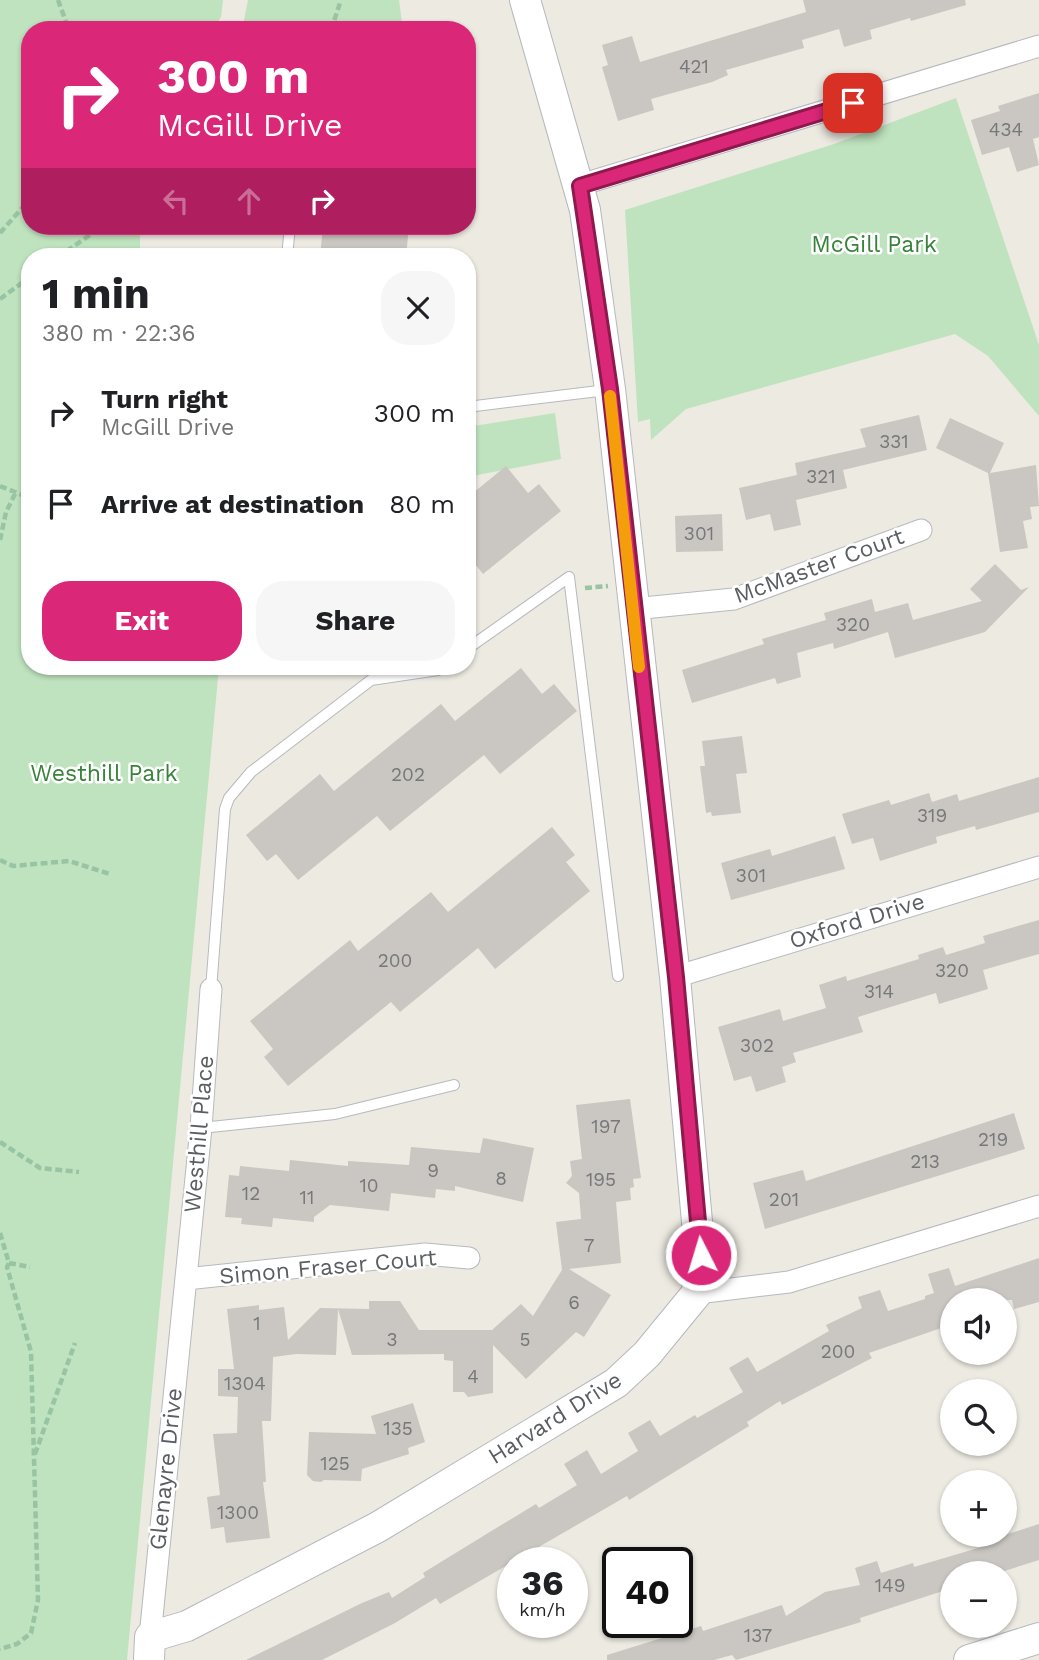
<!DOCTYPE html>
<html lang="en">
<head>
<meta charset="utf-8">
<style>
	body { margin:0; font-family:"Work Sans",sans-serif; background:#f6f6f6; color:#202124; height:100vh; display:flex; flex-direction:column; font-size:26px; white-space:nowrap }
	* { box-sizing:border-box; margin:0 }
	p { font-size:23px; color:#757577 }
	.icon { flex:none; width:38px; height:38px; fill:none; stroke:currentColor; stroke-width:2; stroke-linecap:round; stroke-linejoin:round }
	.map { position:relative; flex:1; overflow:hidden }
	.details { position:absolute; left:21px; top:248px; width:455px; height:427px; display:flex; flex-direction:column; background:#fff; border-radius:28px; box-shadow:0 2px 5px #0004 }
	.details>* { flex:none }
	.hud { position:absolute; left:21px; top:21px; width:455px; height:214px; border-radius:28px; box-shadow:0 2px 5px #0004; background:#db2777; color:#fff; overflow:hidden }
	.tools { position:absolute; left:940px; top:1288px; display:grid; gap:14px }
	.tools a { display:grid; place-items:center; width:77px; height:77px; border-radius:50%; background:#fff; box-shadow:0 2px 5px #0004; font-size:35px }
	.speed { position:absolute; left:497px; top:1547px; display:flex; gap:14px; font-size:35px; font-weight:700; text-align:center }
	.speed>* { display:grid; place-content:center; width:91px; height:91px; border-radius:50%; background:#fff; box-shadow:0 2px 5px #0004; line-height:1 }
	.speed small { font-size:18px; font-weight:400 }
	.speed .limit { border:4px solid #111; border-radius:10px; background:#fff; color:#111 }
	.pin { position:absolute; display:grid; place-items:center; width:60px; height:60px; color:#fff; margin:-30px; border-radius:14px; box-shadow:0 4px 10px #0006 }
	.me { position:absolute; width:77px; margin:-38px; rotate:355deg; stroke-linejoin:round; filter:drop-shadow(0 0 5px #0008) }
	.turn { display:flex; align-items:center; gap:24px; height:147px; padding:0 21px; font-size:32px }
	.turn .icon { width:91px; height:91px; stroke-width:2.5 }
	.turn b { display:block; font-size:49px; line-height:60px }
	.lanes { display:flex; align-items:center; height:66px; padding:0 21px; background:#0003; justify-content:center; gap:35px; direction:ltr }
	.lanes .off { opacity:.35 }
	.round { display:grid; place-items:center; flex:none; width:74px; height:74px; border-radius:28px; background:#f6f6f6 }
	.overview { display:flex; align-items:center; justify-content:space-between; height:119px; padding:0 21px }
	h1 { font-size:42px; font-weight:700; line-height:52px }
	.button { display:flex; gap:14px; margin-top:auto; padding:14px 21px }
	.button a { flex:1; height:80px; border-radius:28px; background:#db2777; color:#fff; font-size:28px; font-weight:700; line-height:80px; text-align:center }
	.button a+a { background:#f6f6f6; color:#202124 }
	ul { padding:0; list-style:none }
	li { display:flex; align-items:center; gap:21px; height:91px; padding:0 21px }
	li div { flex:1 }
	li b { display:block; font-size:26px }
	li em { font-style:normal }
	.map>svg:first-child { display:block }
	.green { fill:#bfe3be }
	.building { fill:#cac6c1 }
	.lines { fill:none; stroke-linecap:round; stroke-linejoin:round }
	.lane-casing { stroke:#b7b9be; stroke-width:12 }
	.street-casing { stroke:#b7b9be; stroke-width:23 }
	.secondary-casing { stroke:#b5b8be; stroke-width:32 }
	.path { stroke:#98c4a3; stroke-width:4.5; stroke-dasharray:7 3.5; stroke-linecap:butt }
	.lane { stroke:#fff; stroke-width:10 }
	.street { stroke:#fff; stroke-width:21 }
	.secondary { stroke:#fff; stroke-width:30 }
	.route-casing { stroke:#8e194d; stroke-width:18 }
	.route { stroke:#db2777; stroke-width:12 }
	.slow { stroke:#f59e0b; stroke-width:12 }
	.labels { text-anchor:middle; dominant-baseline:central; stroke-width:5; stroke-linejoin:round; paint-order:stroke }
	.number-label { font-size:19px; fill:#76787a }
	.park-label { font-size:23px; fill:#38833a; stroke:#fff }
	.street-label { font-size:23px; fill:#5a5e62; stroke:#fff }
</style>
</head>
<body>
<div class="map">
<svg width="1039" height="1660" viewBox="0 0 1039 1660">
	<rect width="100%" height="100%" fill="#eceae1"/>
	<!-- green -->
	<path class="green" d="M 0,0 L 223,0 L 221,17 L 213,30 L 30,30 L 30,226 L 140,226 L 140,257 L 30,257 L 30,667 L 219,667 L 127,1660 L 0,1660 Z
		M 248,0 L 399,0 L 403,30 L 242,30 Z
		M 956,98 L 1039,345 L 1039,416 L 988,356 L 955,334 L 686,409 L 651,440 L 650,419 L 638,422 L 625,210 L 834,144 Z
		M 555,413 L 561,459 L 467,477 L 467,427 Z"/>
	<!-- building -->
	<path class="building" d="M 803,0 L 965,0 L 966,5 L 911,21 L 910,18 L 870,30 L 872,39 L 844,47 L 839,29 L 802,40 L 804,48 L 726,70 L 728,75 L 712,82 L 651,99 L 654,110 L 618,121 L 602,67 L 608,65 L 602,45 L 632,36 L 640,62 L 806,12 Z
		M 1039,93 L 1039,137 L 1033,139 L 1039,165 L 1017,172 L 1009,147 L 982,155 L 971,120 L 1000,111 L 998,106 Z
		M 323,226 L 409,226 L 406,257 L 320,257 Z
		M 919,415 L 927,450 L 843,470 L 847,488 L 796,500 L 801,525 L 774,531 L 770,514 L 746,520 L 739,488 L 797,475 L 795,463 L 866,447 L 860,429 Z
		M 950,418 L 1004,443 L 990,473 L 1036,465 L 1039,506 L 1030,507 L 1032,519 L 1023,521 L 1028,548 L 1000,552 L 988,473 L 936,448 Z
		M 506,466 L 528,493 L 539,484 L 561,511 L 483,574 L 467,554 L 467,498 Z
		M 722,514 L 723,551 L 676,552 L 675,516 Z
		M 995,564 L 1021,590 L 1029,587 L 985,632 L 895,658 L 888,632 L 834,649 L 833,643 L 797,653 L 801,677 L 777,684 L 775,678 L 692,703 L 682,670 L 764,644 L 762,639 L 826,620 L 824,613 L 872,599 L 875,612 L 908,603 L 913,620 L 982,601 L 970,589 Z
		M 521,668 L 542,694 L 554,684 L 577,711 L 500,774 L 484,755 L 390,831 L 377,816 L 298,880 L 276,854 L 267,861 L 246,835 L 320,774 L 334,791 L 441,704 L 455,721 Z
		M 742,736 L 747,773 L 736,774 L 741,813 L 712,816 L 711,812 L 706,813 L 700,766 L 705,766 L 702,741 Z
		M 1039,777 L 1039,812 L 976,830 L 975,826 L 936,837 L 937,843 L 880,861 L 873,838 L 852,844 L 842,814 L 889,800 L 891,805 L 929,793 L 932,802 L 957,794 L 959,801 Z
		M 552,827 L 575,855 L 566,862 L 590,891 L 495,969 L 478,948 L 400,1012 L 391,1002 L 288,1086 L 264,1057 L 273,1049 L 250,1021 L 350,940 L 358,951 L 431,892 L 448,912 Z
		M 835,836 L 845,869 L 731,900 L 721,863 L 770,849 L 772,856 Z
		M 1039,920 L 1039,954 L 983,970 L 988,989 L 939,1004 L 936,993 L 858,1017 L 863,1032 L 793,1053 L 796,1062 L 782,1067 L 786,1082 L 756,1092 L 751,1076 L 734,1081 L 718,1027 L 780,1009 L 783,1021 L 826,1008 L 819,985 L 846,976 L 847,981 L 919,959 L 918,955 L 943,947 L 946,955 L 985,943 L 983,936 Z
		M 630,1099 L 641,1178 L 633,1179 L 634,1187 L 630,1188 L 631,1200 L 616,1202 L 621,1263 L 569,1269 L 611,1295 L 584,1337 L 576,1332 L 526,1379 L 493,1345 L 493,1393 L 468,1397 L 464,1392 L 453,1392 L 453,1361 L 444,1360 L 444,1354 L 352,1355 L 338,1309 L 336,1355 L 296,1354 L 273,1357 L 271,1421 L 262,1421 L 266,1482 L 263,1482 L 270,1538 L 226,1543 L 224,1527 L 211,1529 L 207,1497 L 220,1495 L 213,1434 L 237,1433 L 238,1397 L 218,1396 L 218,1369 L 234,1369 L 227,1309 L 259,1305 L 259,1310 L 284,1307 L 288,1340 L 320,1308 L 369,1309 L 369,1301 L 400,1301 L 419,1330 L 492,1330 L 521,1304 L 533,1316 L 562,1270 L 556,1222 L 581,1219 L 579,1193 L 566,1183 L 572,1176 L 570,1161 L 582,1159 L 576,1105 Z
		M 1014,1113 L 1025,1149 L 765,1229 L 753,1183 L 803,1170 L 806,1181 Z
		M 483,1138 L 534,1148 L 523,1202 L 455,1186 L 455,1191 L 436,1189 L 435,1198 L 391,1193 L 389,1211 L 330,1205 L 314,1217 L 314,1222 L 273,1218 L 272,1227 L 241,1224 L 242,1218 L 225,1217 L 229,1175 L 239,1176 L 240,1166 L 289,1171 L 290,1160 L 348,1166 L 348,1161 L 409,1165 L 411,1147 L 480,1153 Z
		M 1039,1258 L 1039,1302 L 1014,1309 L 1012,1300 L 952,1300 L 952,1336 L 947,1337 L 944,1327 L 869,1353 L 872,1358 L 782,1405 L 780,1401 L 747,1422 L 749,1426 L 629,1500 L 627,1496 L 440,1604 L 436,1598 L 395,1623 L 322,1660 L 246,1660 L 362,1603 L 389,1592 L 392,1598 L 425,1577 L 423,1573 L 493,1530 L 536,1504 L 539,1508 L 577,1485 L 564,1464 L 587,1450 L 601,1474 L 638,1451 L 628,1433 L 650,1420 L 660,1436 L 695,1415 L 697,1418 L 743,1392 L 729,1368 L 748,1357 L 757,1372 L 829,1331 L 826,1325 L 862,1308 L 858,1297 L 880,1290 L 888,1311 L 925,1299 L 925,1296 L 934,1293 L 928,1274 L 949,1268 L 955,1286 Z
		M 413,1403 L 425,1442 L 408,1448 L 409,1454 L 362,1469 L 361,1481 L 324,1480 L 321,1482 L 313,1481 L 307,1475 L 309,1432 L 376,1434 L 371,1416 Z
		M 1039,1524 L 1039,1560 L 998,1573 L 952,1573 L 952,1588 L 860,1618 L 861,1622 L 736,1660 L 732,1655 L 714,1660 L 607,1660 L 607,1655 L 701,1626 L 703,1631 L 782,1605 L 786,1616 L 825,1592 L 860,1585 L 855,1568 L 877,1561 L 881,1573 L 913,1563 L 914,1567 L 995,1543 L 993,1539 Z"/>
	<g class="lines">
		<defs>
			<path id="lane" d="M 287,257 L 290,226
				M 467,407 L 607,390
				M 467,649 L 569,577 L 618,976
				M 211,989 L 225,809 L 229,798 L 251,772 L 371,680 L 438,670 L 442,667
				M 201,1128 L 335,1114 L 454,1085"/>
			<path id="street" d="M 580,185 L 1039,46
				M 633,609 L 734,599 L 921,530
				M 675,977 L 1039,867
				M 186,1279 L 425,1254 L 469,1258
				M 697,1293 L 789,1282 L 1039,1206
				M 150,1637 L 201,1128 L 211,989"/>
			<path id="secondary" d="M 149,1660 L 150,1637 L 187,1626 L 378,1527 L 616,1383 L 647,1354 L 697,1293 L 700,1255 L 675,977 L 610,389 L 585,210 L 525,0
				M 969,1660 L 1039,1638"/>
		</defs>
		<!-- lane casing -->
		<use href="#lane" class="lane-casing"/>
		<!-- street casing -->
		<use href="#street" class="street-casing"/>
		<!-- secondary casing -->
		<use href="#secondary" class="secondary-casing"/>
		<!-- path -->
		<path class="path" d="M 58,0 L 69,30
			M 331,30 L 341,0
			M 0,233 L 30,199
			M 58,257 L 103,226
			M 0,299 L 30,277
			M 0,486 L 30,498
			M 0,540 L 6,512 L 16,492
			M 585,588 L 608,586
			M 0,860 L 13,866 L 69,861 L 110,874
			M 0,1142 L 40,1168 L 79,1172
			M 0,1233 L 9,1263 L 7,1267 L 31,1352 L 38,1600 L 31,1633 L 17,1644 L 0,1649
			M 9,1263 L 30,1267
			M 35,1454 L 75,1343"/>
		<!-- lane -->
		<use href="#lane" class="lane"/>
		<!-- street -->
		<use href="#street" class="street"/>
		<!-- secondary -->
		<use href="#secondary" class="secondary"/>
	</g>
	<g class="lines">
		<defs>
			<path id="route" d="M 701,1255 L 676,977 L 610,389 L 580,186 L 853,103"/>
		</defs>
		<!-- route casing -->
		<use href="#route" class="route-casing"/>
		<!-- route -->
		<use href="#route" class="route"/>
		<!-- slow -->
		<path class="slow" d="M 610,396 L 639,667"/>
	</g>
	<g class="labels">
		<!-- number labels -->
		<g class="number-label">
			<text x="694" y="66">421</text>
			<text x="1006" y="129">434</text>
			<text x="894" y="441">331</text>
			<text x="821" y="476">321</text>
			<text x="699" y="533">301</text>
			<text x="853" y="624">320</text>
			<text x="408" y="774">202</text>
			<text x="932" y="815">319</text>
			<text x="751" y="875">301</text>
			<text x="395" y="960">200</text>
			<text x="952" y="970">320</text>
			<text x="879" y="991">314</text>
			<text x="757" y="1045">302</text>
			<text x="606" y="1126">197</text>
			<text x="993" y="1139">219</text>
			<text x="925" y="1161">213</text>
			<text x="433" y="1170">9</text>
			<text x="501" y="1178">8</text>
			<text x="601" y="1179">195</text>
			<text x="369" y="1185">10</text>
			<text x="251" y="1193">12</text>
			<text x="307" y="1197">11</text>
			<text x="784" y="1199">201</text>
			<text x="589" y="1245">7</text>
			<text x="574" y="1302">6</text>
			<text x="257" y="1323">1</text>
			<text x="392" y="1339">3</text>
			<text x="525" y="1339">5</text>
			<text x="838" y="1351">200</text>
			<text x="473" y="1376">4</text>
			<text x="245" y="1383">1304</text>
			<text x="398" y="1428">135</text>
			<text x="335" y="1463">125</text>
			<text x="238" y="1512">1300</text>
			<text x="890" y="1585">149</text>
			<text x="758" y="1635">137</text>
		</g>
		<!-- park labels -->
		<g class="park-label">
			<text x="874" y="244">McGill Park</text>
			<text x="104" y="773">Westhill Park</text>
		</g>
		<!-- street labels -->
		<g class="street-label">
			<text transform="translate(819 566) rotate(-20)">McMaster Court</text>
			<text transform="translate(857 921) rotate(-17)">Oxford Drive</text>
			<text transform="translate(199 1134) rotate(-85)">Westhill Place</text>
			<text transform="translate(328 1267) rotate(-5)">Simon Fraser Court</text>
			<text transform="translate(555 1418) rotate(-32)">Harvard Drive</text>
			<text transform="translate(166 1469) rotate(-84)">Glenayre Drive</text>
		</g>
	</g>
</svg>
<div class="tools">
<a><svg class="icon" aria-label="sound" viewBox="0 0 24 24"><path d="M4 9h4l5-4v14l-5-4H4zM17 9q2 3 0 6"/></svg></a>
<a><svg class="icon" aria-label="search" viewBox="0 0 24 24"><circle cx="10" cy="10" r="6"/><path d="M15 15l6 6"/></svg></a>
<a>+</a>
<a>−</a>
</div>
<div class="speed"><div>36<small>km/h</small></div><div class="limit">40</div></div>
<div class="pin" style="left:853px;top:103px;background:#d93025"><svg class="icon" aria-label="arrive" viewBox="0 0 24 24"><path d="M6 21V4h12l-3 4 3 4H6"/></svg></div>
<svg class="me" style="left:701px;top:1255px" viewBox="-20 -20 40 40"><circle r="17" fill="#db2777" stroke="#fff" stroke-width="3"/><path d="M0-11L8 9 0 5-8 9z" fill="#fff"/></svg>
<div class="hud">
<div class="turn"><svg class="icon" aria-label="right" viewBox="0 0 24 24"><path d="M7 20v-9h11M14 6l5 5-5 5"/></svg><div><b>300 m</b>McGill Drive</div></div>
<div class="lanes"><svg class="icon off" aria-label="left" viewBox="0 0 24 24"><path d="M17 20v-9H6M10 6l-5 5 5 5"/></svg><svg class="icon off" aria-label="ahead" viewBox="0 0 24 24"><path d="M12 20V5M6 11l6-6 6 6"/></svg><svg class="icon" aria-label="right" viewBox="0 0 24 24"><path d="M7 20v-9h11M14 6l5 5-5 5"/></svg></div>
</div>
<section class="details">
<div class="overview"><div><h1>1 min</h1><p>380 m · 22:36</p></div><a class="round"><svg class="icon" aria-label="close" viewBox="0 0 24 24"><path d="M6 6l12 12M18 6L6 18"/></svg></a></div>
<ul>
<li><svg class="icon" aria-label="right" viewBox="0 0 24 24"><path d="M7 20v-9h11M14 6l5 5-5 5"/></svg><div><b>Turn right</b><p>McGill Drive</p></div><em>300 m</em></li>
<li><svg class="icon" aria-label="arrive" viewBox="0 0 24 24"><path d="M6 21V4h12l-3 4 3 4H6"/></svg><div><b>Arrive at destination</b></div><em>80 m</em></li>
</ul>
<div class="button"><a>Exit</a><a>Share</a></div>
</section>
</div>
</body>
</html>
